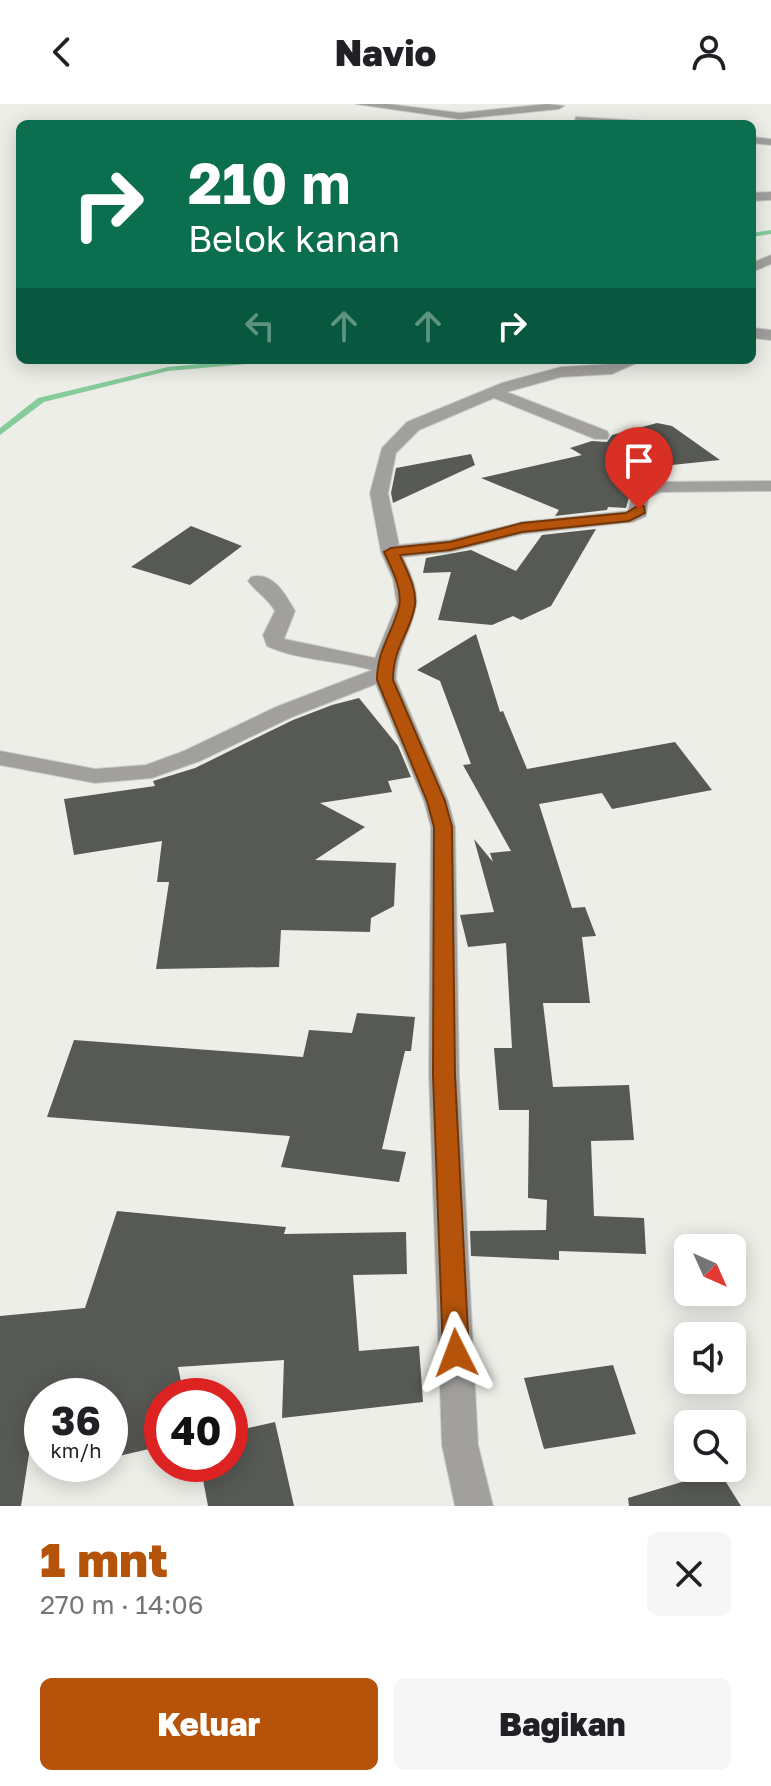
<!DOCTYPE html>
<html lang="id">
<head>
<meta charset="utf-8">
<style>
	body { margin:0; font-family:"Golos Text",sans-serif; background:#f6f6f6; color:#202124; height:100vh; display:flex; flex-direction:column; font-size:30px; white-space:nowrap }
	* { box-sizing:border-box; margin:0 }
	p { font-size:26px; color:#757577 }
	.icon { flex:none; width:44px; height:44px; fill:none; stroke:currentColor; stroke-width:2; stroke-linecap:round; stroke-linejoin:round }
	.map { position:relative; height:1402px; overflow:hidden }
	.details { display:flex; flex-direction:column; background:#fff; flex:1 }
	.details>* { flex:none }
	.guide { position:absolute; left:16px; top:16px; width:740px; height:244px; border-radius:12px; box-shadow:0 4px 20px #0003; background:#0b6e4f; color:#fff; overflow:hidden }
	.needle { width:52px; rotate:135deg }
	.controls { position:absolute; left:674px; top:1130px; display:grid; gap:16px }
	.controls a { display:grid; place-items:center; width:72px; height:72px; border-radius:12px; background:#fff; box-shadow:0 4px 20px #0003; font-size:40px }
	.speed { position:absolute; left:24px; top:1274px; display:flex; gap:16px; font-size:40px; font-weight:700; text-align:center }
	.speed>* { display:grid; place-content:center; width:104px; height:104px; border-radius:50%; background:#fff; box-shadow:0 4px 20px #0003; line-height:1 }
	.speed small { font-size:20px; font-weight:400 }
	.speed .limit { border:12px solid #d22; background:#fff; color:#111 }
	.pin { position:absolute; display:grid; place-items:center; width:68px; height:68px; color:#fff; margin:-82px -34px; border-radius:50% 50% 50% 0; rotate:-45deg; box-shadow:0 0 8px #0007 }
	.pin .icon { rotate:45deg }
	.me { position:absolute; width:88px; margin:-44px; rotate:357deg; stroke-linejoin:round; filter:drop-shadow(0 0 6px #0008) }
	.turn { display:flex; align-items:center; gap:28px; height:168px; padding:0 40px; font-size:36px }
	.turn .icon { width:104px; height:104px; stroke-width:2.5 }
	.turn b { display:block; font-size:56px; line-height:68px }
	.lanes { display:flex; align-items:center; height:76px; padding:0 40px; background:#0003; justify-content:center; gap:40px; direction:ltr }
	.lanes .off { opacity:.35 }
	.round { display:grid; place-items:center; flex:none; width:84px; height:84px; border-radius:12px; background:#f6f6f6 }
	.head { display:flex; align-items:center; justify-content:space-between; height:136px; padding:0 40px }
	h1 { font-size:48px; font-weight:800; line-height:60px; color:#b45309 }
	.primary-button { display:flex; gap:16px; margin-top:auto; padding:16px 40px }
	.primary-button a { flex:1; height:92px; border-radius:12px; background:#b45309; color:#fff; font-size:32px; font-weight:800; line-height:92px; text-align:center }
	.primary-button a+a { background:#f6f6f6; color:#202124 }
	header { display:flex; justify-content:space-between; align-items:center; height:104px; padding:0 40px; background:#fff; font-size:36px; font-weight:800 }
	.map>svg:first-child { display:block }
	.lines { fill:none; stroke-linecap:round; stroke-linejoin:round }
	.stream { fill:#86cc9b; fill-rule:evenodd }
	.building { fill:#575954 }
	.minor-casing { stroke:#ccccc7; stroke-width:2 }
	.minor { fill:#a2a09e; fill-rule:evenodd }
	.route { fill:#b45309; stroke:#753606; stroke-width:2 }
</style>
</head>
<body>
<header><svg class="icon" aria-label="back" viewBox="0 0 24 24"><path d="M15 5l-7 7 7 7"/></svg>Navio<svg class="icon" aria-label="person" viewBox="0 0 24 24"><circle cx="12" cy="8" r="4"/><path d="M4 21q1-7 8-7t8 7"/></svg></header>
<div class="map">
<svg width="771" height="1402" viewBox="0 0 771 1402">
	<rect width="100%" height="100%" fill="#eeeee8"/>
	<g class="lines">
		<!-- stream -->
		<path class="stream" d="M 771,126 L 771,130 L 752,133 L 752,129 Z
			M 243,256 L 274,256 L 270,258 L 168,267 L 44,298 L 0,331 L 0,324 L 38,294 L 168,263 Z"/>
	</g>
	<!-- building -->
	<path class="building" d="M 657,319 L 672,322 L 720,356 L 643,364 L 656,375 L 632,383 L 626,404 L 608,403 L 607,406 L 555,412 L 559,406 L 481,374 L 582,351 L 570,344 L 592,337 L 607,338 L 612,331 Z
		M 471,350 L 475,361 L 393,399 L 391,389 L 396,364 Z
		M 191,422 L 242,442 L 190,481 L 131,463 Z
		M 596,425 L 551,502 L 521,516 L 513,512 L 492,521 L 438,516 L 451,468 L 423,469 L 426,454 L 471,446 L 516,467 L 542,431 Z
		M 476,530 L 500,608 L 503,607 L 527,665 L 675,638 L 712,686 L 612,705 L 602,689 L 539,700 L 572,804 L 585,803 L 596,832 L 582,833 L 590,899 L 543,899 L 553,983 L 629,981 L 634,1036 L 591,1037 L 594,1112 L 644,1114 L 646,1150 L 559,1147 L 559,1156 L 471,1152 L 470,1127 L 546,1126 L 547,1096 L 528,1094 L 529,1006 L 499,1006 L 494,944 L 512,944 L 506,839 L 468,843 L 460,811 L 494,808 L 474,735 L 493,758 L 490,749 L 511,747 L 463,661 L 471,660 L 440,577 L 417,566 Z
		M 359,594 L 398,642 L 411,673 L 388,677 L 392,688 L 320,699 L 365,723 L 315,756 L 396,759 L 394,802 L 371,814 L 370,828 L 281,826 L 279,863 L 156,865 L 169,778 L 157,778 L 162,737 L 74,751 L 64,695 L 155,682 L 153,677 L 195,664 L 293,616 L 332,601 Z
		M 357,909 L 415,913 L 411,947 L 405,947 L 382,1045 L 406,1048 L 399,1078 L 281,1063 L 290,1032 L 47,1013 L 74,936 L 303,953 L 309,926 L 352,929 Z
		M 117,1107 L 286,1123 L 284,1130 L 406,1128 L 407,1170 L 353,1171 L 359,1247 L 419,1242 L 423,1298 L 282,1314 L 284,1256 L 178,1263 L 184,1292 L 162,1292 L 162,1342 L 110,1354 L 110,1292 L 38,1292 L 21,1402 L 0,1402 L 0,1212 L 85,1204 Z
		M 613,1261 L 636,1330 L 544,1345 L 524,1274 Z
		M 275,1318 L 294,1402 L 208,1402 L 200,1360 L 230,1360 L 230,1328 Z
		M 719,1367 L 741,1402 L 629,1402 L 628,1394 Z"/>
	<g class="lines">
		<defs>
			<path id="minor" d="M 356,0 L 388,0 L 460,9 L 547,0 L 564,2 L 559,5 L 460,15 Z
				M 576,13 L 644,17 L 650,20 L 580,18 L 575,15 Z
				M 662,17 L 684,17 L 690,20 L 656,20 Z
				M 752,33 L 771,35 L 771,41 L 752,39 Z
				M 771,88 L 771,96 L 752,97 L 752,89 Z
				M 771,151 L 771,160 L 752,168 L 752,159 Z
				M 752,224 L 771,226 L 771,236 L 752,234 Z
				M 621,256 L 643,256 L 612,270 L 561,273 L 507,288 L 607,327 L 609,331 L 607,335 L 595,335 L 494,294 L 419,326 L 396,349 L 388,389 L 399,441 L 450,436 L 522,418 L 628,407 L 633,388 L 657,378 L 771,377 L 771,387 L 660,388 L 648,394 L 646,412 L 633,418 L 522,430 L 450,448 L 403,453 C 409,467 419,486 416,502 C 411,529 396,546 396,576 L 448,697 L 455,723 L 459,971 L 478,1341 L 493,1402 L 455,1402 L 442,1341 L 429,971 L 431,723 L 424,697 L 376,580 L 292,613 L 200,657 L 152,674 L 95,679 L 0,661 L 0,647 L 95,665 L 146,661 L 184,647 L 276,603 L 372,566 C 337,556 300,557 267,542 L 263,531 L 275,507 C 267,493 257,489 248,477 L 251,473 C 273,467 286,491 295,507 L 284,535 L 375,554 L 397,500 L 393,475 L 381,448 L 370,389 L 382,344 L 407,318 L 502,279 L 561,263 L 610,260 Z"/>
		</defs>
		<!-- minor casing -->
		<use href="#minor" class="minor-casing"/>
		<!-- minor -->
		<use href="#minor" class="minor"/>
	</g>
	<!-- route -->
	<path class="route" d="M 639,401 L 644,402 L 645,409 L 629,417 L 522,428 L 450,446 L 400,451 C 406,466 417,484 415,501 C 411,528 393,542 393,576 L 445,697 L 452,723 L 455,971 L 469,1249 L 465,1257 L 456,1260 L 447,1257 L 443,1249 L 433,971 L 434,723 L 427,697 L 377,576 C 377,546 392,530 399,503 C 403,485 391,464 384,448 L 391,444 L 450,438 L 522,419 L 626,409 Z"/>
</svg>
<div class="controls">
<a><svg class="needle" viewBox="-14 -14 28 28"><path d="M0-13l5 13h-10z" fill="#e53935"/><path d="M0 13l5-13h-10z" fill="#757577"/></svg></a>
<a><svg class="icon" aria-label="sound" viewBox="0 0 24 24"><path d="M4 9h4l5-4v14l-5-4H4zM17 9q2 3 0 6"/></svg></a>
<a><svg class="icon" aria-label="search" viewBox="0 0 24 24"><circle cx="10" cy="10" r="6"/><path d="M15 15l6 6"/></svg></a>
</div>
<div class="speed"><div>36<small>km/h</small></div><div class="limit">40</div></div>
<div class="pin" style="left:639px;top:405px;background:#d93025"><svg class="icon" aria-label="arrive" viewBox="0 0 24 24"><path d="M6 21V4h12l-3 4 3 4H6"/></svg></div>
<svg class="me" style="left:456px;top:1249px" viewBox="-20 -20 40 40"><path d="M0-17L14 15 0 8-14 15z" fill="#b45309" stroke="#fff" stroke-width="4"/></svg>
<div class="guide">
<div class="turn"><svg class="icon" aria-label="right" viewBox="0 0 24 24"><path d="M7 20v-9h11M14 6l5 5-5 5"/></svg><div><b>210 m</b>Belok kanan</div></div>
<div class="lanes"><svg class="icon off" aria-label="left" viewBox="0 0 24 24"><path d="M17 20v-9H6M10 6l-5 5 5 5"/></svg><svg class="icon off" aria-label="ahead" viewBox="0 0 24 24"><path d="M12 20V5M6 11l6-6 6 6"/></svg><svg class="icon off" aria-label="ahead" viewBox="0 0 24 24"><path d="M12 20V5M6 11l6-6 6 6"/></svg><svg class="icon" aria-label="right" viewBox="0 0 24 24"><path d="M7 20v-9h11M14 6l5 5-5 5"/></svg></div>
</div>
</div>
<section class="details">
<div class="head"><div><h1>1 mnt</h1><p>270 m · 14:06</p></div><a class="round"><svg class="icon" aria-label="close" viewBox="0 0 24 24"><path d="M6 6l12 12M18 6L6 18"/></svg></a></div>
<div class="primary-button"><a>Keluar</a><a>Bagikan</a></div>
</section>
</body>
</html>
